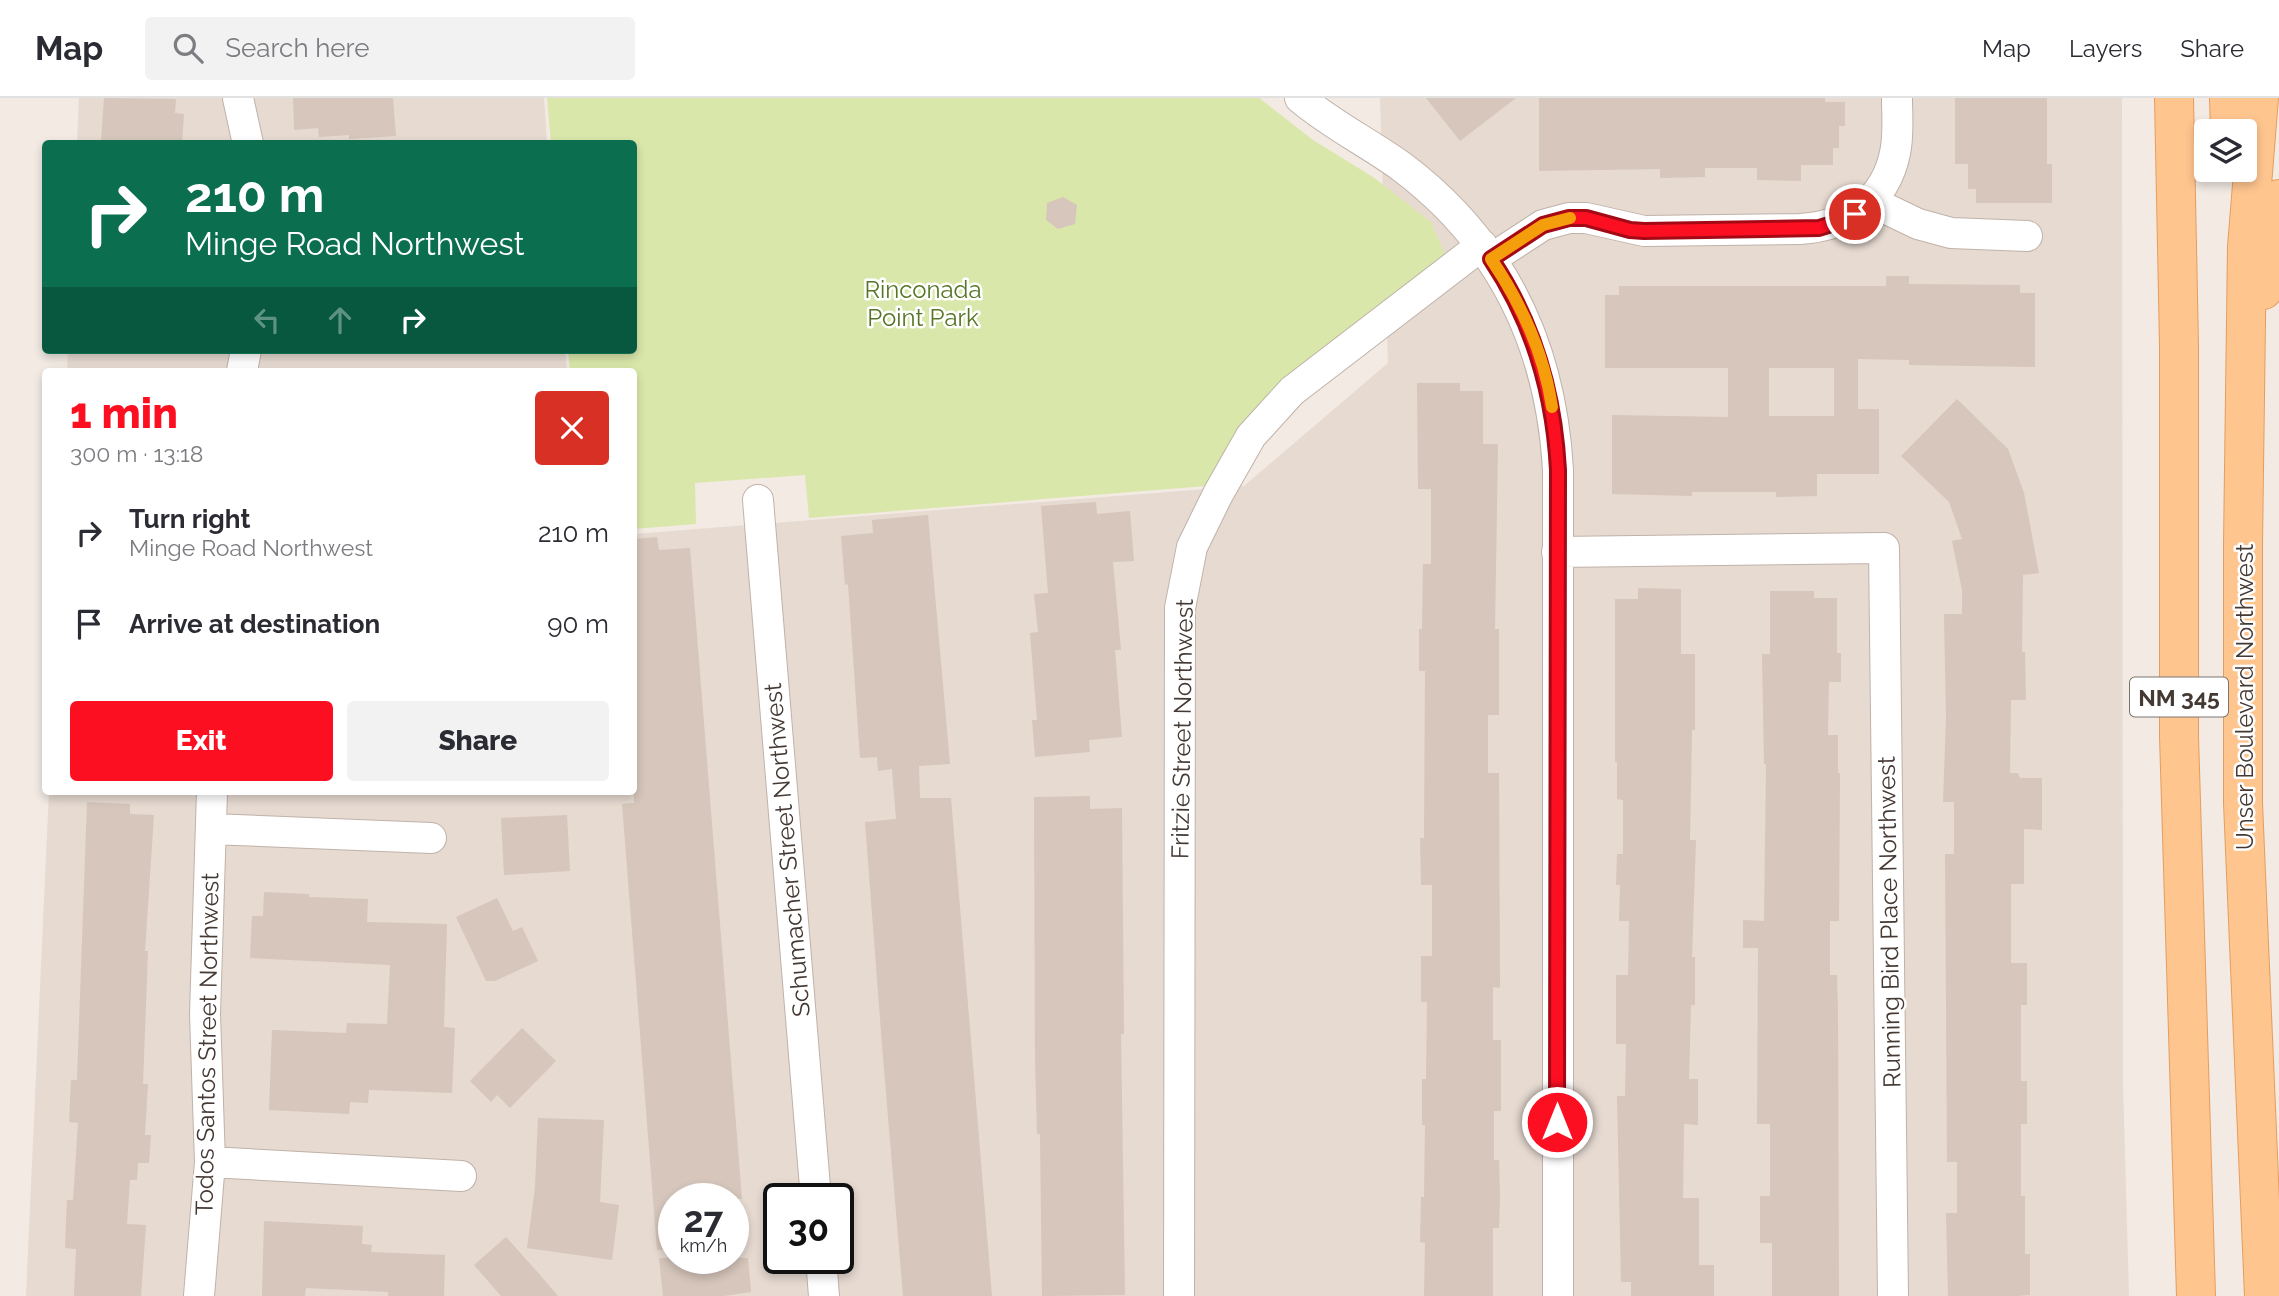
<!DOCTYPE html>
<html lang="en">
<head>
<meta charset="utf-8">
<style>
	body { margin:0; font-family:Raleway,sans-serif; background:#f2f2f3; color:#2b2b33; height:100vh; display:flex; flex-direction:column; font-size:26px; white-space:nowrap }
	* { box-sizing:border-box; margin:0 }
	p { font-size:23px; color:#7c7c81 }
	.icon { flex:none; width:38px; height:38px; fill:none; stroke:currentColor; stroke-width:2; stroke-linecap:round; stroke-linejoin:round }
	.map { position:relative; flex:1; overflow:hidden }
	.panel { position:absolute; left:42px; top:270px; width:595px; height:427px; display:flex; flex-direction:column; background:#fff; border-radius:7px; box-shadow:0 4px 10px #0003 }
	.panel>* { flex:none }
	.hud { position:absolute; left:42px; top:42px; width:595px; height:214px; border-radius:7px; box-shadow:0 4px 10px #0003; background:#0b6e4f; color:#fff; overflow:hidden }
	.controls { position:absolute; left:2194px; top:21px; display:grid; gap:14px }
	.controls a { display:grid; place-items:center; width:63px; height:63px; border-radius:7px; background:#fff; box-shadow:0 4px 10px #0003; font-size:35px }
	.speed { position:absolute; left:658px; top:1085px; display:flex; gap:14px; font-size:35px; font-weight:700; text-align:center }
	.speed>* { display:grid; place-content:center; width:91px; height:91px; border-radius:50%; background:#fff; box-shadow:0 4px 10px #0003; line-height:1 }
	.speed small { font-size:18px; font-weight:400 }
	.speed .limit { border:4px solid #111; border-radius:10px; background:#fff; color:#111 }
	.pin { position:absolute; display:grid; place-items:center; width:60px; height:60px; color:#fff; margin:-30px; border:4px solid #fff; border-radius:50%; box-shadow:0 2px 7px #0007 }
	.me { position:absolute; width:77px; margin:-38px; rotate:0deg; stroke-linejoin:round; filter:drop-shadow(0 0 5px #0008) }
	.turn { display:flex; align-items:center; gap:24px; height:147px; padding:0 28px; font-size:32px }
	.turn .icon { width:91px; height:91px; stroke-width:2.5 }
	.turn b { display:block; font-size:49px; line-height:60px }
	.lanes { display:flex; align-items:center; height:66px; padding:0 28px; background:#0003; justify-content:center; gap:35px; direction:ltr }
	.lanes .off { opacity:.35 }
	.round { display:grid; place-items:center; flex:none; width:74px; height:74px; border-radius:7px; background:#f2f2f3 }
	.summary { display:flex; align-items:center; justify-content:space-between; height:119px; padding:0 28px }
	h1 { font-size:42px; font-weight:800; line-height:52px; color:#fd0f22 }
	.primary-button { display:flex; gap:14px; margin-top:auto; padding:14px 28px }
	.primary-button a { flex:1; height:80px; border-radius:7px; background:#fd0f22; color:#fff; font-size:28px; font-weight:800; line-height:80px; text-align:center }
	.primary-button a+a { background:#f2f2f3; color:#2b2b33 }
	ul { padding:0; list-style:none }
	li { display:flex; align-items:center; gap:21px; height:91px; padding:0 28px }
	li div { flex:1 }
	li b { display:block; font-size:26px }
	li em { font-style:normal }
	header { display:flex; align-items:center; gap:42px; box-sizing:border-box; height:98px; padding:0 35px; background:#fff; border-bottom:2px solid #e1e1e2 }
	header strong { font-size:33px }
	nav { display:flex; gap:38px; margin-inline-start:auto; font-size:24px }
	.search { width:490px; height:63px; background:#f2f2f3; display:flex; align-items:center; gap:18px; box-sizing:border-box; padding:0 24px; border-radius:7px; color:#7c7c81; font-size:26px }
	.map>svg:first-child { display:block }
	.residential { fill:#e6dad1; fill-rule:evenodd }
	.green { fill:#dae7aa }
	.building { fill:#d6c6bb; fill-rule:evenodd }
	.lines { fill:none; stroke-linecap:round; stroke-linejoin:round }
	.street-casing { stroke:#c0b2a9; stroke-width:32 }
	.primary-casing { stroke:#e59d5e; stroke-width:40 }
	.street { stroke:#fff; stroke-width:30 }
	.primary { stroke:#ffc58f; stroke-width:38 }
	.route-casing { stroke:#a40a16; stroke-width:18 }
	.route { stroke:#fd0f22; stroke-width:12 }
	.slow { stroke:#f59e0b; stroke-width:12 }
	.labels { text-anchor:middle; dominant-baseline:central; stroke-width:5; stroke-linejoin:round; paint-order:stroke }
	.shield { fill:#fff; stroke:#7c7470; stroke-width:2 }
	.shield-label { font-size:23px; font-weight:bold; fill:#443933 }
	.park-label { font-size:24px; fill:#567526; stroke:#fff }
	.street-label { font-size:24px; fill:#443933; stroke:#fff }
</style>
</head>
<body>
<header>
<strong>Map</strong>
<div class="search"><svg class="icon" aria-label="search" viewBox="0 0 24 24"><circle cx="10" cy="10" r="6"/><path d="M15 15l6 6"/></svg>Search here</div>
<nav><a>Map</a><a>Layers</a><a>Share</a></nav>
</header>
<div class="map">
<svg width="2279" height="1198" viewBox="0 0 2279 1198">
	<rect width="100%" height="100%" fill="#f2eae3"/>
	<!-- residential -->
	<path class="residential" d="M 79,0 L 544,0 L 547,45 L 77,46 Z
		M 1380,0 L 2122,0 L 2123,987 L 2129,1198 L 26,1198 L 49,693 L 634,693 L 634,436 L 1244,388 L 1388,265 ZM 674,1101 L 733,1101 L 733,1160 L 674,1160 ZM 779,1101 L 838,1101 L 838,1160 L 779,1160 Z
		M 68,252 L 565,252 L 567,273 L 67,273 Z"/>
	<!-- green -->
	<path class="green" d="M 547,0 L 1259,0 L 1313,42 L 1373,79 L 1431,124 L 1447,161 L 1206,388 L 809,420 L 805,377 L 695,385 L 696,426 L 634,431 L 634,273 L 570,273 L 568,252 L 634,252 L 634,46 L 551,45 Z"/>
	<!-- building -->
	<path class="building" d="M 104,0 L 176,1 L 175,15 L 184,16 L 182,46 L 101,44 Z
		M 293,0 L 393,0 L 396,38 L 349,41 L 349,37 L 319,39 L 318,30 L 294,32 Z
		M 1426,0 L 1516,0 L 1460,43 Z
		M 1539,0 L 1825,0 L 1825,4 L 1845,4 L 1845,28 L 1839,28 L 1839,50 L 1833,50 L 1833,67 L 1801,67 L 1801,83 L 1757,82 L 1757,70 L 1705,70 L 1705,79 L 1660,80 L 1660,71 L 1539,73 Z
		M 1955,0 L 2047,0 L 2047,66 L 2052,66 L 2052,105 L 1976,105 L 1976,91 L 1968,91 L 1968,66 L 1955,66 Z
		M 1063,99 L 1077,107 L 1075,126 L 1058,131 L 1046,122 L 1047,105 Z
		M 1886,178 L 1909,178 L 1909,186 L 2020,187 L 2020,195 L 2035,195 L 2035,269 L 1909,267 L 1909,262 L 1858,261 L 1858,311 L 1879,311 L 1879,376 L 1817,376 L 1817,398 L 1776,399 L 1776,394 L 1692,394 L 1692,398 L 1612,396 L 1612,317 L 1728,319 L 1728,270 L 1605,270 L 1605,197 L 1619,197 L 1619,188 L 1886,188 ZM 1769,270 L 1834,270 L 1834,318 L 1769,318 Z
		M 1417,285 L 1460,285 L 1460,293 L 1483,293 L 1483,346 L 1498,346 L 1495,531 L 1499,531 L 1499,617 L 1488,617 L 1488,675 L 1499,675 L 1500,890 L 1493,889 L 1493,942 L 1501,942 L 1501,1013 L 1494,1013 L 1494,1062 L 1499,1062 L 1500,1100 L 1499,1130 L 1493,1130 L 1493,1198 L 1424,1198 L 1425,1145 L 1420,1144 L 1421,1099 L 1424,1099 L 1425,1027 L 1422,1027 L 1422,981 L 1426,981 L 1427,904 L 1421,904 L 1421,858 L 1432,858 L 1432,787 L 1421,787 L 1420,740 L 1424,740 L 1425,573 L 1419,573 L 1419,531 L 1422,531 L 1423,466 L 1431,466 L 1431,391 L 1418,391 Z
		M 1957,301 L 2008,351 L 2024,395 L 2039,475 L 2023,477 L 2022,554 L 2025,554 L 2026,602 L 2011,602 L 2010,675 L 2018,675 L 2020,680 L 2042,680 L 2042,732 L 2024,731 L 2024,786 L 2011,786 L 2011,865 L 2027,865 L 2027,907 L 2021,907 L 2021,983 L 2027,983 L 2027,1026 L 2021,1026 L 2021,1098 L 2025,1098 L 2025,1156 L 2030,1156 L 2030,1197 L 2016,1198 L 1948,1198 L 1946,1115 L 1957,1115 L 1957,1064 L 1947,1064 L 1945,756 L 1954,756 L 1954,704 L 1943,704 L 1946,620 L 1944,516 L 1962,516 L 1962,492 L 1952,443 L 1962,441 L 1949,404 L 1901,358 Z
		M 1096,404 L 1097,416 L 1130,413 L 1134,463 L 1113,464 L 1121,552 L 1115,552 L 1122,639 L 1089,642 L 1090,654 L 1035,659 L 1032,622 L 1037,622 L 1030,535 L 1038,534 L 1034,496 L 1048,495 L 1041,408 Z
		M 928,417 L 950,666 L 919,668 L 920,700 L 951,700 L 992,1198 L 903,1198 L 882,947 L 865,724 L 896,721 L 892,671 L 878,673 L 877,659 L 860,660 L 848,486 L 845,487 L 841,438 L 873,435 L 872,422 Z
		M 657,439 L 659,452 L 690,450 L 742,1101 L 674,1101 L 674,1151 L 657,1152 L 622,706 L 634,705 L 634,441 Z
		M 1638,490 L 1681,491 L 1681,556 L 1695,556 L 1695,632 L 1692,632 L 1690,742 L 1696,742 L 1692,859 L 1695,859 L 1695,907 L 1691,907 L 1689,981 L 1698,981 L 1698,1027 L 1684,1026 L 1683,1100 L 1699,1100 L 1699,1167 L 1714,1167 L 1714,1198 L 1631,1198 L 1631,1184 L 1621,1184 L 1617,998 L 1625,998 L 1626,946 L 1616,946 L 1616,877 L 1628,877 L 1629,823 L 1619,823 L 1620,787 L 1616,787 L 1617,756 L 1623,756 L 1623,702 L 1617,701 L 1617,664 L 1615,664 L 1615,501 L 1638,501 Z
		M 1770,493 L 1814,493 L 1814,500 L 1837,500 L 1837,555 L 1841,555 L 1841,584 L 1829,584 L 1828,637 L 1838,637 L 1838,675 L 1840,675 L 1839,823 L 1830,823 L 1830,877 L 1837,877 L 1838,917 L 1839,1198 L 1772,1198 L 1772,1145 L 1760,1145 L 1760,1098 L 1770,1098 L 1770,1026 L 1757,1026 L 1758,850 L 1743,850 L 1743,822 L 1764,823 L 1766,666 L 1764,666 L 1762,556 L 1770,556 Z
		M 1090,698 L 1090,711 L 1122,710 L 1124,936 L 1121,936 L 1125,1197 L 1042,1198 L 1040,1036 L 1037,1036 L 1035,961 L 1034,699 Z
		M 87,704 L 130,706 L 130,716 L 154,717 L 145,853 L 148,853 L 143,986 L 148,986 L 145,1037 L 151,1037 L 149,1065 L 138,1065 L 137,1082 L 130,1082 L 127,1126 L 146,1127 L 141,1198 L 74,1198 L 76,1151 L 65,1150 L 67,1102 L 73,1102 L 78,1025 L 69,1024 L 71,982 L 77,982 Z
		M 567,717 L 570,773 L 504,777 L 501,720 Z
		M 264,794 L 309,796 L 309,799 L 368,801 L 367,824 L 447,826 L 444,929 L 455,930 L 452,995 L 369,992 L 368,1005 L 350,1004 L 349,1016 L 269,1012 L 272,932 L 346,935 L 347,925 L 387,926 L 390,867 L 250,860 L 252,818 L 263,818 Z
		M 497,800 L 513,833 L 522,829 L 538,863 L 495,883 L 486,883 L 456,819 Z
		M 522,930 L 556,963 L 510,1010 L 497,997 L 491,1004 L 470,983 Z
		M 538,1020 L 604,1022 L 600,1104 L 619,1107 L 612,1162 L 527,1150 L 535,1089 Z
		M 264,1123 L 363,1128 L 362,1146 L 372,1147 L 371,1154 L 445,1157 L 444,1198 L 388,1198 L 388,1194 L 306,1190 L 305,1198 L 262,1198 Z
		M 506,1139 L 541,1178 L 558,1198 L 501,1198 L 474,1167 Z
		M 659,1160 L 748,1160 L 751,1194 L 723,1198 L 663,1198 Z"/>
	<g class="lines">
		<defs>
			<path id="street" d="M 238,0 L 248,46
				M 1300,0 C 1332,27 1369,45 1402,69 C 1503,145 1551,248 1558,372 L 1558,1198
				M 1870,103 L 1918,126 L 1951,135 L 2027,138
				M 1491,161 L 1543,127 L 1569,120 L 1586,120 L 1644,133 L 1800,131 C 1847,128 1885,104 1895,55 C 1899,37 1897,18 1897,0
				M 242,273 L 246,252
				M 758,402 L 816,1101
				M 1557,454 L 1884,450 L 1893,1198
				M 211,731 L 431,740
				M 210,1064 L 461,1078
				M 821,1160 L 824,1198
				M 199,1198 L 210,1064 L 205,916 L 212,693
				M 1179,1198 L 1180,510 L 1192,449 L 1218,396 L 1251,338 L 1292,293 L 1482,147"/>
			<path id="primary" d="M 2174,0 L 2179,247 L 2179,638 L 2196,1198
				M 2229,0 L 2230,33
				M 2259,0 L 2247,149 L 2243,446 L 2243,705 L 2264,1198
				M 2263,192 L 2276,137 L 2279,101"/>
		</defs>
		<!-- street casing -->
		<use href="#street" class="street-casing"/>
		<!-- primary casing -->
		<use href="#primary" class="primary-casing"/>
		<!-- street -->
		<use href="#street" class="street"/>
		<!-- primary -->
		<use href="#primary" class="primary"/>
	</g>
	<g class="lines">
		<defs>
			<path id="route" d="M 1557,1024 L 1558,372 C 1554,295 1534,225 1491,161 L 1543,127 L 1569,120 L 1586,120 L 1630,132 L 1644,133 L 1706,132 L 1819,130 L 1838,124 L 1855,116"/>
		</defs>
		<!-- route casing -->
		<use href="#route" class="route-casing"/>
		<!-- route -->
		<use href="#route" class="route"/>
		<!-- slow -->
		<path class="slow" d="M 1552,309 C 1544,256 1521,205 1491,161 L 1543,127 L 1570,120"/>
	</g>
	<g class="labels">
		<!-- shield labels -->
		<rect class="shield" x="2130" y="579.5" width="98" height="39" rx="5"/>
		<g class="shield-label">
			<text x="2179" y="599">NM 345</text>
		</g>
		<!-- park labels -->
		<g class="park-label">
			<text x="923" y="191">Rinconada<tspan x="923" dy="28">Point Park</tspan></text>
		</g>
		<!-- street labels -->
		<g class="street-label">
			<text transform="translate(2244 599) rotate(-90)">Unser Boulevard Northwest</text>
			<text transform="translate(1182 631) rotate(-89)">Fritzie Street Northwest</text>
			<text transform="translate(787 752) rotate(-95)">Schumacher Street Northwest</text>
			<text transform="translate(1889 824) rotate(-91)">Running Bird Place Northwest</text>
			<text transform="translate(207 946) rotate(-89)">Todos Santos Street Northwest</text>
		</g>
	</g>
</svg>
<div class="controls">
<a><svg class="icon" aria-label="layers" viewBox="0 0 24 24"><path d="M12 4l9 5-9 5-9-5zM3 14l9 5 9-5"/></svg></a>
</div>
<div class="speed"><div>27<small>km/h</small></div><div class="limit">30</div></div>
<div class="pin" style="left:1855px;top:116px;background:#d93025"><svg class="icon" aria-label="arrive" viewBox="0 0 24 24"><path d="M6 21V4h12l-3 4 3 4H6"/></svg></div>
<svg class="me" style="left:1557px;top:1024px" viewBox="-20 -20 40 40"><circle r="17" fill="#fd0f22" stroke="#fff" stroke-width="3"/><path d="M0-11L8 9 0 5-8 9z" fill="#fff"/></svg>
<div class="hud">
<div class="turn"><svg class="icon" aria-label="right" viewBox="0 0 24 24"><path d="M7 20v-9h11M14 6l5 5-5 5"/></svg><div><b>210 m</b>Minge Road Northwest</div></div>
<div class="lanes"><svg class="icon off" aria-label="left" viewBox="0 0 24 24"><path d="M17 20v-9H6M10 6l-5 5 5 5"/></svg><svg class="icon off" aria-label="ahead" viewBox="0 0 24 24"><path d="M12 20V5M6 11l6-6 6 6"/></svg><svg class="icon" aria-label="right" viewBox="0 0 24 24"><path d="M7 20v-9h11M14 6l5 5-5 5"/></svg></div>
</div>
<section class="panel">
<div class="summary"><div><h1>1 min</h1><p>300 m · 13:18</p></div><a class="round" style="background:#d93025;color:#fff"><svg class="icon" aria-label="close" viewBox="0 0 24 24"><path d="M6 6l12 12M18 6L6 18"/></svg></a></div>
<ul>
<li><svg class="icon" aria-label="right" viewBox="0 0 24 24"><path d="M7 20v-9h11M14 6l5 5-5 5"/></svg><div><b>Turn right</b><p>Minge Road Northwest</p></div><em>210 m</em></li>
<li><svg class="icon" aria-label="arrive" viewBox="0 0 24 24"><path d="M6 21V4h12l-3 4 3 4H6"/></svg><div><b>Arrive at destination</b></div><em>90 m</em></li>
</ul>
<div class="primary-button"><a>Exit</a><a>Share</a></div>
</section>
</div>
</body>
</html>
